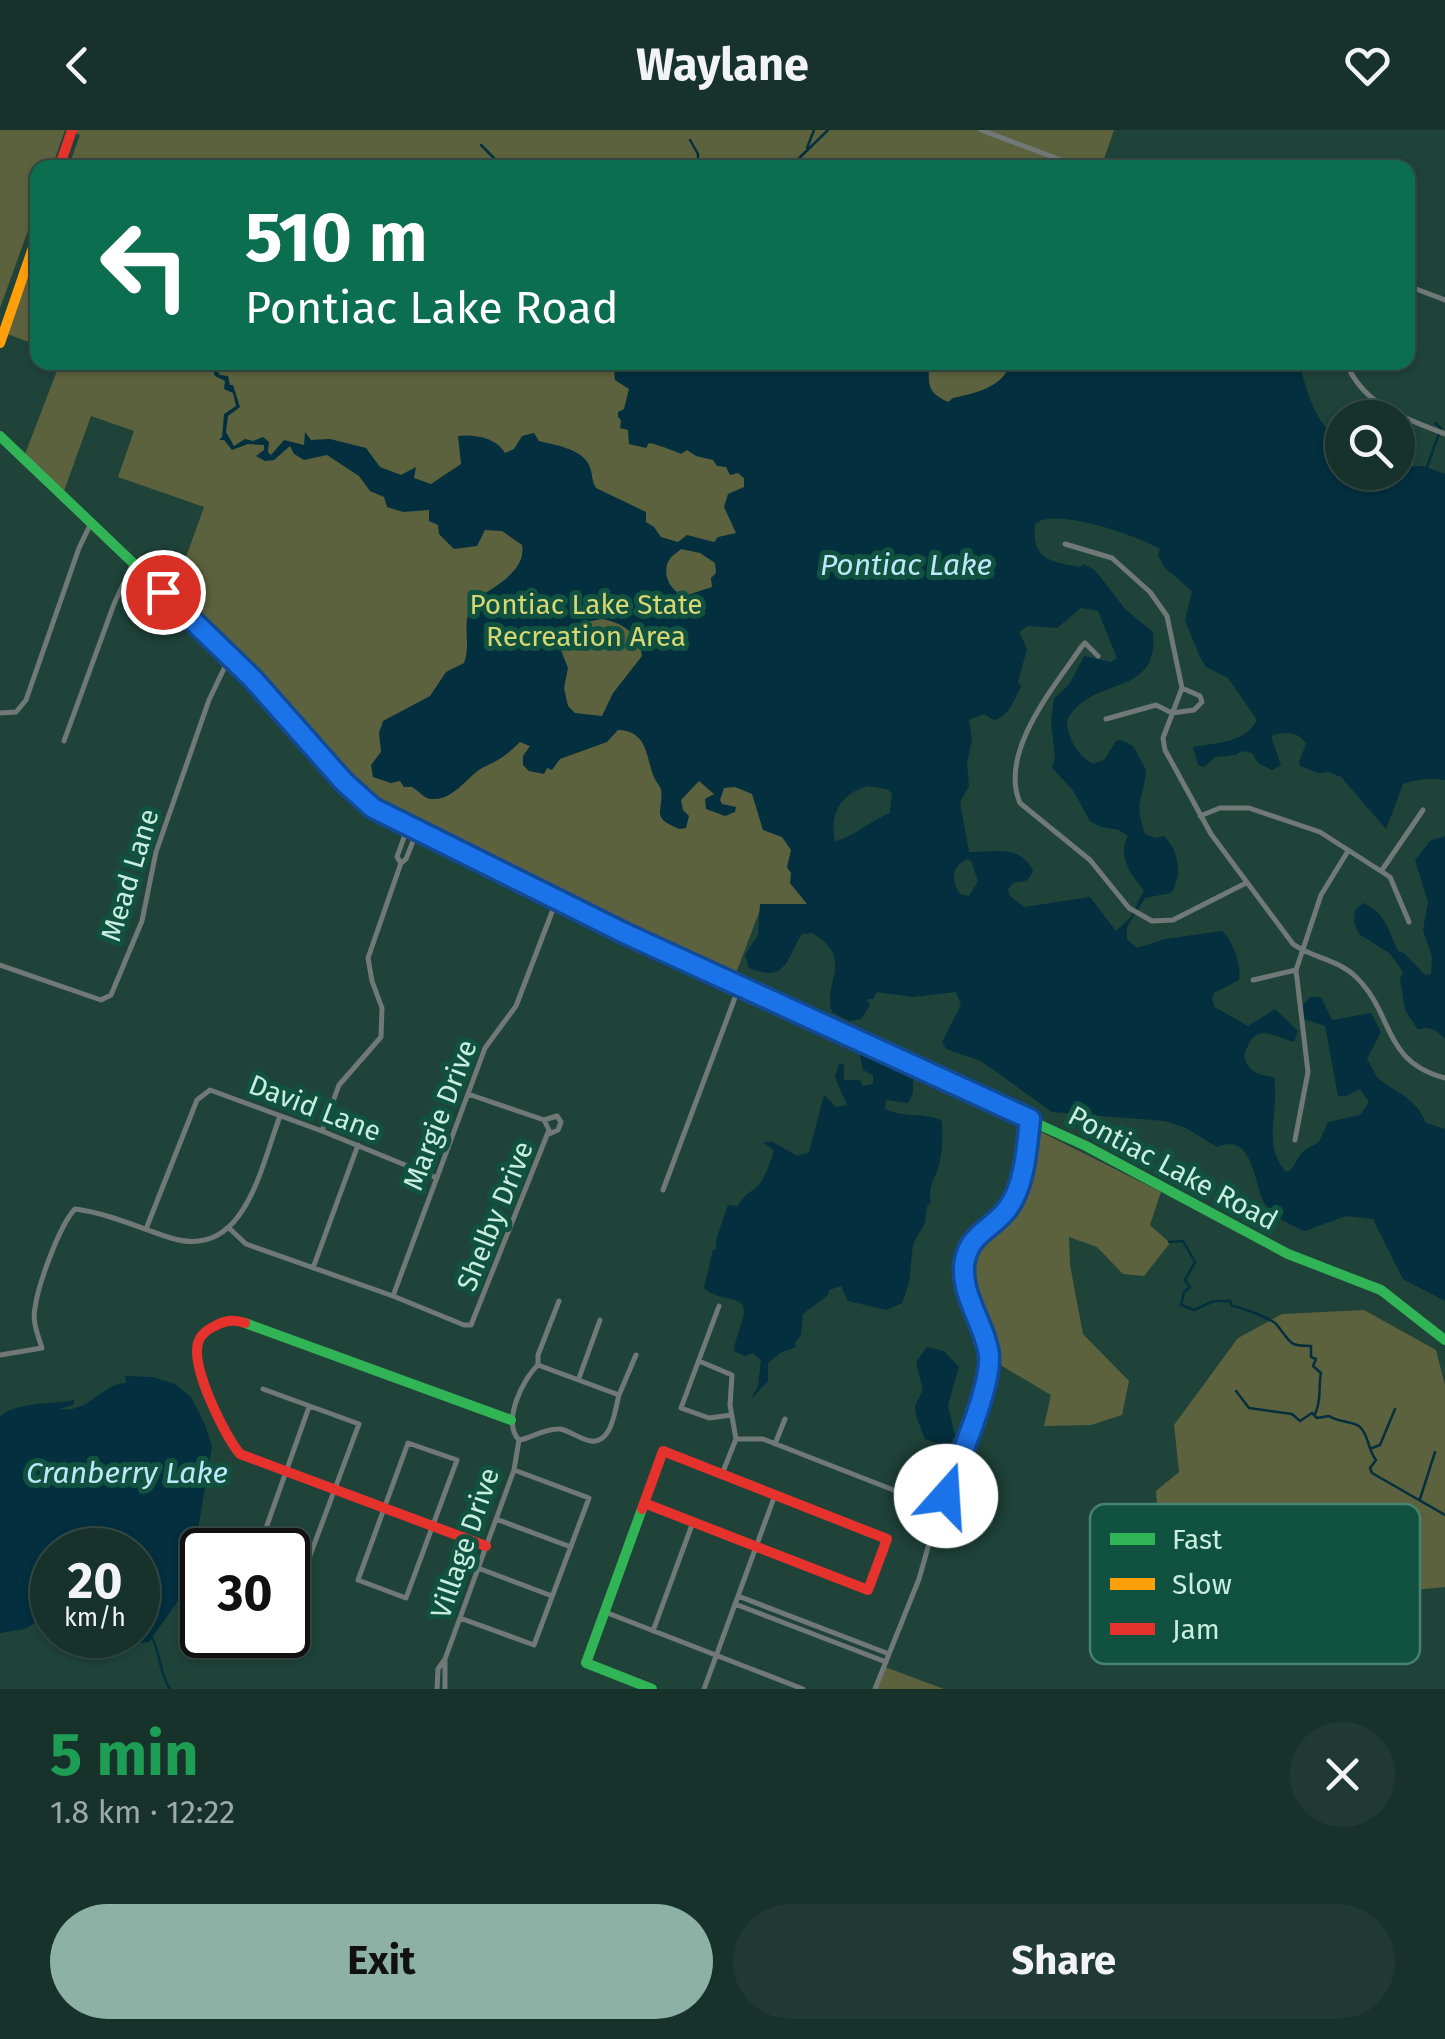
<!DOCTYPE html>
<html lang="en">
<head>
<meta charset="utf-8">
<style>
	body { margin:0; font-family:"Fira Sans",sans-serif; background:#203a33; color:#f1f3f6; height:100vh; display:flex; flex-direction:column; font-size:38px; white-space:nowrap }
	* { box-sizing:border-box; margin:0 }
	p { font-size:32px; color:#9eaaa9 }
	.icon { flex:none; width:55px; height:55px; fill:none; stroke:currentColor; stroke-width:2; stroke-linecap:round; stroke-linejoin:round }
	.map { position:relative; height:1559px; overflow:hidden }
	.panel { display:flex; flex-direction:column; background:#17322b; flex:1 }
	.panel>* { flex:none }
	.banner { position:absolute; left:30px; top:30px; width:1385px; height:210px; border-radius:20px; box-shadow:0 2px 8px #0004,0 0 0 2px #364d47; background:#0b6e4f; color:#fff; overflow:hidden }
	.buttons { position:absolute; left:1325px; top:270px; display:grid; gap:20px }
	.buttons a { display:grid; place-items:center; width:90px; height:90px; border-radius:50%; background:#17322b; box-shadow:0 2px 8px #0004,0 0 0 2px #364d47; font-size:50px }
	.speed { position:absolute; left:30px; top:1398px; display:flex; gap:20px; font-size:50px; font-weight:700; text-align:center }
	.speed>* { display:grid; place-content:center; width:130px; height:130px; border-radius:50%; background:#17322b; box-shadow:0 2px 8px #0004,0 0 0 2px #364d47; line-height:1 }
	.speed small { font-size:25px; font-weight:400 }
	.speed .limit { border:5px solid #111; border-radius:15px; background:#fff; color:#111 }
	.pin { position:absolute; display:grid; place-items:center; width:85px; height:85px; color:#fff; margin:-42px; border:5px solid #fff; border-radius:50%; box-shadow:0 2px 10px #0007 }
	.me { position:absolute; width:110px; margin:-55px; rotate:19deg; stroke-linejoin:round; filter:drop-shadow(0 0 8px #0008) }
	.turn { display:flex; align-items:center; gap:35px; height:210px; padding:0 50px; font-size:45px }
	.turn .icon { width:130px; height:130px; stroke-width:2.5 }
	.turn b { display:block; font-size:70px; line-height:85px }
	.round { display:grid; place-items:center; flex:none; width:105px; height:105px; border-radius:52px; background:#203a33 }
	.summary { display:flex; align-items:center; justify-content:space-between; height:170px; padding:0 50px }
	h1 { font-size:60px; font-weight:700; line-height:75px; color:#1e9e55 }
	.primary-button { display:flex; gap:20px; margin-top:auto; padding:20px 50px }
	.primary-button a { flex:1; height:115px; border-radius:60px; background:#8db2a5; color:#111; font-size:40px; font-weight:700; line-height:115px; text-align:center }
	.primary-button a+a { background:#203a33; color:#f1f3f6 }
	header { display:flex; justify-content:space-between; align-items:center; height:130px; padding:0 50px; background:#17322b; font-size:45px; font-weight:700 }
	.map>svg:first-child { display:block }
	.green { fill:#5d623e }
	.water { fill:#032f3e; fill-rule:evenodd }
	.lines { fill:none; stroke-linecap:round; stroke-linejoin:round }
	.stream { stroke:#032f3e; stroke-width:2.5 }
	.street { stroke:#717977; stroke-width:5 }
	.fast { stroke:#30b455; stroke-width:10 }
	.slow { stroke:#ff9f0a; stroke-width:10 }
	.jam { stroke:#e5322d; stroke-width:10 }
	.route-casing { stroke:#114b97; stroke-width:25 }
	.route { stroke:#1a73e8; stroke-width:18 }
	.labels { text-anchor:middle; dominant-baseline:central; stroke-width:10; stroke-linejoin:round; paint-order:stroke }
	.park-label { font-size:28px; fill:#d7d773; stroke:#10523f }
	.street-label { font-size:28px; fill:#c8eedf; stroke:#10523f }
	.water-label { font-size:30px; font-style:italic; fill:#bfe7fa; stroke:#10523f }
	.key { fill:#10523f; stroke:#47816f; stroke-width:2.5 }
	.key-label { font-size:28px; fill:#c8eedf }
</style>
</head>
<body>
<header><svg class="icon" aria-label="back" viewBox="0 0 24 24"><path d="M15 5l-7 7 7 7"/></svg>Waylane<svg class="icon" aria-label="heart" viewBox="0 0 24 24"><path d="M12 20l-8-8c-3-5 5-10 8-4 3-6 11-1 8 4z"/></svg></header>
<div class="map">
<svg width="1445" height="1559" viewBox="0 0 1445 1559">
	<rect width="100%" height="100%" fill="#1f4339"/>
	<!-- green -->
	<path class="green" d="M 0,0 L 65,0 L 52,37 L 38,38 L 37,76 L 0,178 Z
		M 68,0 L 1114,0 L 1101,38 L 68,38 L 80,5 Z
		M 37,121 L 37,215 L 7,204 Z
		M 60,233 L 1029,233 L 849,565 L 830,717 L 802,792 L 761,777 L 733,851 L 374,674 L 359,662 L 277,567 L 172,466 L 204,377 L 118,347 L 134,301 L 91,286 L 64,361 L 25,324 Z
		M 1041,1002 L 1161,1062 L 1150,1095 L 1170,1113 L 1144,1146 L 1123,1144 L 1097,1117 L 1069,1107 L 1070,1135 L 1083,1204 L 1129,1251 L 1122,1285 L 1091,1295 L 1044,1296 L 1051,1265 L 1002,1236 L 994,1208 L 973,1159 L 972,1125 L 1015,1081 Z
		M 1364,1180 L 1436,1220 L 1445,1255 L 1445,1457 L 1341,1467 L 1354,1513 L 1318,1530 L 1274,1484 L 1278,1459 L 1299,1440 L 1291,1397 L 1249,1375 L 1200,1406 L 1158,1388 L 1156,1361 L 1179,1342 L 1174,1295 L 1238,1208 L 1282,1184 Z
		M 885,1537 L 944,1559 L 877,1559 Z"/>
	<!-- water -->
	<path class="water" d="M 205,233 L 212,233 L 220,245 L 228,246 L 230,255 L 233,255 L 240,277 L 228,286 L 226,302 L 234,316 L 245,309 L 253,311 L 263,307 L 269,312 L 268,322 L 271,325 L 284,310 L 304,315 L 305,302 L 311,310 L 330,309 L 366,318 L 380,337 L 401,345 L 416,337 L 414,348 L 431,354 L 461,334 L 458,306 C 473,304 496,307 505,323 L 514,319 L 522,306 L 534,303 L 539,311 C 554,315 581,318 589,335 C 593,343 591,350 596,358 L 646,382 L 646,392 L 654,397 L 661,407 L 678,412 L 687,405 L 714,412 L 718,407 L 736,403 L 724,377 L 728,364 L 744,357 L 744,348 L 738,343 L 730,345 L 726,337 L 717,336 L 713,330 L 696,326 L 687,320 L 681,324 C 678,322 653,313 649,313 L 646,318 L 629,314 L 628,300 L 620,298 L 621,290 L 618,287 L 618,282 L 624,279 L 629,259 L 615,250 L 614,240 L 605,233 L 929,233 C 929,254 926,262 948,272 L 953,268 C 976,263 1004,257 1010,233 L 1299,233 C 1306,258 1316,299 1342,310 L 1342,342 L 1398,342 L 1398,337 L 1423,336 L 1445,344 L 1445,650 C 1431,648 1416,649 1403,654 L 1386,699 L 1341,647 L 1328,642 L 1318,643 L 1300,636 L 1299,632 L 1306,614 C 1300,601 1283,601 1271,606 L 1281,635 L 1272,640 L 1258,633 L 1252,623 L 1242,621 L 1235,625 L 1215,627 L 1204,637 L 1198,635 L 1193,617 C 1215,613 1246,613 1257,590 L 1228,548 L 1206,537 L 1201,529 L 1185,491 L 1192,461 L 1164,437 L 1158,425 L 1160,419 C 1140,407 1055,376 1035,394 C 1031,430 1051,432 1080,437 L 1083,434 L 1095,440 L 1125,479 L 1153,502 C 1160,570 1089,544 1067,591 C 1068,609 1078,626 1093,634 L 1104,630 L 1116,611 L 1122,610 L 1133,616 L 1146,640 C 1144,671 1133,669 1145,704 L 1156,708 L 1164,706 C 1179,721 1183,745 1171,763 L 1145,768 L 1127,797 L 1127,809 L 1137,818 L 1165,809 L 1222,801 C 1232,810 1242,834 1239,850 L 1214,863 L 1212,869 L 1215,877 L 1248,896 L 1275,879 L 1298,901 L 1294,912 C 1269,905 1255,891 1244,926 C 1248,942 1260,946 1274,947 C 1280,980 1261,1015 1286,1042 L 1291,1040 L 1302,1022 L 1319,1012 L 1328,992 L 1360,985 L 1369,972 L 1360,959 L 1346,966 L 1338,966 L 1325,896 L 1304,889 L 1302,877 L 1310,867 L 1321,867 L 1332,890 L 1371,883 L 1381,902 L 1367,929 C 1372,936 1374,944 1380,950 C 1401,966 1415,967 1426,993 L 1445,999 L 1445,1171 L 1403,1149 L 1373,1089 L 1346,1086 L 1305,1101 C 1292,1095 1272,1087 1265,1074 C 1253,1054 1254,1001 1217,1017 L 1184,997 L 1165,991 L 1052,982 L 981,931 L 946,919 L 942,912 L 961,875 L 956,862 L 913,867 L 877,862 L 873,869 L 867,869 L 870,875 L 861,889 L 849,891 L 832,882 C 822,853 856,828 812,803 L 802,804 C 785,830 788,853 749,838 L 745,825 L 758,805 L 760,774 L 807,774 L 790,753 L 791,743 L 787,737 L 791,720 L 782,707 L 763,700 L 752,664 L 735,657 L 724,658 L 720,670 L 722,674 L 736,677 L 735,682 L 725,686 L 706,679 L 705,669 L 714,664 L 699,651 L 681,670 L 683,680 L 689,686 L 686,698 L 680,699 C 649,687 664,682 661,660 C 660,655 655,651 653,645 C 646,625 647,601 618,600 L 607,612 L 560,629 L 552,640 L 547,638 L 544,644 L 529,641 L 523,635 L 523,626 L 530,616 L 520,612 C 509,623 498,631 484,637 C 469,644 454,671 432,669 C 424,669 419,661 412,657 L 404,657 L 400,651 L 391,653 L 373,647 L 371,635 L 381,622 L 379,603 L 383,591 L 430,566 L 446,542 L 464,533 C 472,511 460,497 473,470 C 492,459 527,441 522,415 L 502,401 L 485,400 L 477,416 L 454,419 L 439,404 L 438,395 L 429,391 L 429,380 L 403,382 L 387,377 L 384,367 L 370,361 L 359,346 L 327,325 L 304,330 L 294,324 L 290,316 L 274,330 L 265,331 L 256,326 L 264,320 L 264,315 L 248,314 L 232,320 L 224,310 L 219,310 L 222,307 L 224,284 L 236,276 L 233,263 L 224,259 L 225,251 L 215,246 L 212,238 ZM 681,419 L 700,423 L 715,433 L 716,443 L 711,448 L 712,457 L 684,466 C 671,461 661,445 669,430 C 672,425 677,423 681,419 ZM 1081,478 L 1098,481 L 1117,528 L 1111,532 L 1084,526 L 1070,553 L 1054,569 L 1051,592 L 1055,627 L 1052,638 L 1072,659 L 1090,691 L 1101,697 L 1119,700 L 1128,706 C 1117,726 1130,744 1144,760 L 1131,787 L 1116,801 L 1090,767 L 1024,777 L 1010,766 L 1008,759 L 1013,753 C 1025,751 1028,753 1033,741 C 1020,713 991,723 969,722 L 960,672 L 969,656 L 967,633 L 972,609 L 969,590 L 984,584 L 994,590 C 1009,587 1015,568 1021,556 L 1018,552 L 1027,519 L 1019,502 L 1028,496 L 1057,498 ZM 602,489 C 623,493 639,503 642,526 L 613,563 L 602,586 L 575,583 L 568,576 L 564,558 L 568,538 L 558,513 L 570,495 ZM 868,656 L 886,659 L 892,663 L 890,683 C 873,689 849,710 835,711 C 829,684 841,663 868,656 ZM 967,729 L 971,731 L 978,751 L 969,766 L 960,764 C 951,750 951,737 967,729 Z
		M 1445,706 L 1445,909 C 1437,900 1429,895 1418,900 L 1405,880 L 1400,848 L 1403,843 L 1397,833 L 1389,823 L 1359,804 L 1354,792 L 1355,780 L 1363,773 C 1386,783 1388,800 1398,821 L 1404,823 L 1425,845 L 1431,844 L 1432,827 L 1423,800 L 1428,772 L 1415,730 L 1430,711 Z
		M 859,921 L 879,926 L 913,945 L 913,963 L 908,973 L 886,970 L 885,979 C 904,988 922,982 941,990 C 944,1002 942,1027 938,1039 C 933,1051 928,1059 931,1071 L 927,1077 L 925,1093 L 913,1114 L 909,1153 L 902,1173 L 886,1180 L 848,1171 L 841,1156 L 829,1160 L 828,1165 L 803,1184 L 801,1205 L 795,1212 L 796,1217 L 780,1223 L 768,1233 L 768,1251 L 751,1269 L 758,1256 L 761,1230 L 753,1223 L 745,1226 L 734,1221 C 735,1209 740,1200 743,1188 C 750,1162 720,1174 704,1158 L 713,1120 L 716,1119 L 716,1110 L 728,1075 L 738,1076 C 746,1061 753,1063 761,1052 C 766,1044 771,1031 774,1021 L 763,1012 L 773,1012 L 797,1026 L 809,1022 L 824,965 L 836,977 L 847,975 L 835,947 L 839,933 L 844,935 L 844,950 L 860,950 L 863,956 L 873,954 L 873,945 L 863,940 Z
		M 927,1217 L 944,1221 L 959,1237 L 948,1275 L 955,1306 L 948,1317 L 925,1309 L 916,1286 L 915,1276 L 923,1260 L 916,1232 Z
		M 125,1246 L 153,1247 L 175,1254 L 191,1267 L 205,1295 L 212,1316 L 190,1447 L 185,1461 L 149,1512 L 125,1515 L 95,1507 L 93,1505 L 138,1505 L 138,1420 L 52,1420 L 52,1495 L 38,1491 L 25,1499 L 0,1503 L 0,1286 C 20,1271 51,1275 74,1270 L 73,1275 L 59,1279 C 89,1284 102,1253 126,1253 Z"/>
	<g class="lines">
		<!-- stream -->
		<path class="stream" d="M 690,10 L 698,24 L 698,38
			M 481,15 L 494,28 L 498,38
			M 807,18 L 814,0
			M 789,38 L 828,0
			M 1427,337 L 1441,298 L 1435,293
			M 1169,1112 L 1183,1111 L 1195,1132 L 1185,1150 L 1190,1157 L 1184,1162 L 1181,1175 L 1194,1180 L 1214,1171 L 1230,1171 L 1232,1176 C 1240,1177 1271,1188 1277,1195 C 1292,1214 1289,1216 1311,1216 L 1311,1227 L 1316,1229 L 1313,1236 L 1321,1243 C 1318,1257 1322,1270 1315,1284
			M 1236,1261 L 1249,1278 L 1292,1284 L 1300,1291 L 1312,1283 L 1317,1288 L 1329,1286 C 1339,1293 1356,1291 1361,1298 C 1369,1307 1368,1320 1376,1330 L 1370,1338 L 1372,1343 L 1445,1385
			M 1372,1318 L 1380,1315 L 1395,1279
			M 1420,1369 L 1435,1322
			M 152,1508 C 161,1524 159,1543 170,1559"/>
		<!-- street -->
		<path class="street" d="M 981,0 L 1082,38
			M 1408,156 L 1445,170
			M 1346,232 C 1363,276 1405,288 1445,304
			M 1065,414 L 1112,428 L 1150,462 L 1167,486 L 1182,558 L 1163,608 L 1165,620 L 1211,704 L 1293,814 C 1312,828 1337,829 1355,846 C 1395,884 1381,931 1445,948
			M 1098,526 L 1085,513 L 1082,516 C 1055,556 998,622 1020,673 L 1090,730 L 1129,778 L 1152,791 L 1173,790 L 1246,753
			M 0,583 L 16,582 L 26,570 L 79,418 L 91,393
			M 1172,583 L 1194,580 L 1202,572 L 1200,566 L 1182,558
			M 1106,589 L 1156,575 L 1172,583
			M 64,611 L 114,474 L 133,433
			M 1200,686 L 1220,678 L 1249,678 L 1320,702 L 1390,747 L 1409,792
			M 401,733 L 397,727 L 408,696
			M 1382,740 L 1423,680
			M 0,835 L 101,870 L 111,865 L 142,791 L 156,722 L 209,570 L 230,526
			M 1253,850 L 1296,840
			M 544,990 L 557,986 L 561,992 L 558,1000 L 549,1004
			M 322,1001 L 339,955 L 381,907 L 382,878 L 372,851 L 368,828 L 401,733 L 406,729 L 417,701
			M 1295,1010 L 1308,942 L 1296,840 L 1321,765 L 1348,721
			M 663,1060 L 739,857
			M 146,1099 L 197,970 L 210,960 L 322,1001 L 437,1048
			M 230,1099 L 246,1114 L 393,1166 L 464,1195 L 471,1195 L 549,1000 L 544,990 L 468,964
			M 313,1138 L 358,1015
			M 393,1166 L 485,918 L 516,876 L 557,769
			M 719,1176 L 681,1278 L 709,1288 L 732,1285
			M 0,1225 L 42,1218 C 38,1205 32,1192 35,1178 C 38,1155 59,1096 75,1079 C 107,1083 140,1098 171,1108 C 245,1131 261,1036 280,986
			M 699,1231 L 732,1245 L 730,1275 L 736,1309 L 722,1344
			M 538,1235 L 538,1225 L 559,1171
			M 579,1248 L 600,1190
			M 263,1259 L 359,1294 L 308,1431 L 288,1424
			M 619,1265 L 636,1225
			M 736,1309 L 763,1309 L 914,1368 L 932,1363 L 946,1366
			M 519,1310 C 502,1292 522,1250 538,1235
			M 520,1310 C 533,1307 546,1298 560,1299 C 571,1301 581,1310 591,1311 C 612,1314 615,1279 619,1265 L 538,1235
			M 408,1313 L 457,1330 L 406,1468 L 358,1450 Z
			M 775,1314 L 785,1289
			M 496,1389 L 571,1417
			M 275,1420 L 260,1415 L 309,1277
			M 478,1438 L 552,1466
			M 738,1466 L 889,1524
			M 735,1474 L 886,1532
			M 605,1482 L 803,1559
			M 460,1488 L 534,1515 L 589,1368 L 514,1340
			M 653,1501 L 693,1392
			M 445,1529 L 445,1559
			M 437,1559 L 438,1539 L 445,1529 L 514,1340 L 519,1310
			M 704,1559 L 775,1365
			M 875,1559 L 919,1449 L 932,1403 L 988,1251 L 987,1209 L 973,1175 L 964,1136 L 970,1115 L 979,1103 L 999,1088 L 1013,1069 L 1030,989"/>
		<!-- fast -->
		<path class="fast" d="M 0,306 L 217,513 L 344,652 L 373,678 L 416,699
			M 996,975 L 1086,1016 L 1288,1124 L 1381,1160 L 1445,1210
			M 245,1193 L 511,1290
			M 642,1379 L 586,1533 L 652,1559"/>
		<!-- slow -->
		<path class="slow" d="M 0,213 L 38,103"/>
		<!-- jam -->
		<path class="jam" d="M 59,38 L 72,0
			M 416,699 L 624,803 L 996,975
			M 245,1193 C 234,1189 225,1190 215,1196 C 208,1199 200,1205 198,1213 C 191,1237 224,1305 240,1324 L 486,1416
			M 642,1379 L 663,1321 L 887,1409 L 868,1460 L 644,1373"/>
	</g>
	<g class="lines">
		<defs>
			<path id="route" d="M 163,462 L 252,548 L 344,652 L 373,678 L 624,803 L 1030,989 C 1027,1016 1025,1055 1008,1078 C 994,1098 970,1103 965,1130 C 958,1163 986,1195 989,1226 C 991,1259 958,1331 946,1366"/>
		</defs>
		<!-- route casing -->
		<use href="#route" class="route-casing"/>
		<!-- route -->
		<use href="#route" class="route"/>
	</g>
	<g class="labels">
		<!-- park labels -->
		<g class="park-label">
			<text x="586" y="474">Pontiac Lake State<tspan x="586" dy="32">Recreation Area</tspan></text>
		</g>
		<!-- street labels -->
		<g class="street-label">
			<text transform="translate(130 745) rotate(-73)">Mead Lane</text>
			<text transform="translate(315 978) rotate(21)">David Lane</text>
			<text transform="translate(440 985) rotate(-69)">Margie Drive</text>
			<text transform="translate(1173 1038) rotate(28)">Pontiac Lake Road</text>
			<text transform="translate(495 1086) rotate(-68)">Shelby Drive</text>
			<text transform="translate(465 1413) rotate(-71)">Village Drive</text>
		</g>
		<!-- water labels -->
		<g class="water-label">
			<text x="906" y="435">Pontiac Lake</text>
			<text x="127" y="1343">Cranberry Lake</text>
		</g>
	</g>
	<!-- legend -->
	<rect x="1090" y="1374" width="330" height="160" rx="15" class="key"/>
	<rect x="1110" y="1403" width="45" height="12" fill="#30b455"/>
	<rect x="1110" y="1448" width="45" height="12" fill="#ff9f0a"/>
	<rect x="1110" y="1493" width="45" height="12" fill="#e5322d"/>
	<g class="key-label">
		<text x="1172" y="1419">Fast</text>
		<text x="1172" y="1464">Slow</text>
		<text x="1172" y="1509">Jam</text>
	</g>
</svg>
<div class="buttons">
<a><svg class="icon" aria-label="search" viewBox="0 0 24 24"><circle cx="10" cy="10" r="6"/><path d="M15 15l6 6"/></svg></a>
</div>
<div class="speed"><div>20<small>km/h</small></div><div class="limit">30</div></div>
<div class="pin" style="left:163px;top:462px;background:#d93025"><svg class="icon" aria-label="arrive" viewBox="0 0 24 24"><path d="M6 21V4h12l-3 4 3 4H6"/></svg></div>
<svg class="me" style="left:946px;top:1366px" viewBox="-20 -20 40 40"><circle r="19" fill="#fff"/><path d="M0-13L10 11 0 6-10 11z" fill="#1a73e8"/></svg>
<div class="banner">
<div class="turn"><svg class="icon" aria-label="left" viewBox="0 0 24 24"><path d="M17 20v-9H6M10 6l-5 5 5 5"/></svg><div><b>510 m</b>Pontiac Lake Road</div></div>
</div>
</div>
<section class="panel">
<div class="summary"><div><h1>5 min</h1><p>1.8 km · 12:22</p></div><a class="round"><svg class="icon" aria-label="close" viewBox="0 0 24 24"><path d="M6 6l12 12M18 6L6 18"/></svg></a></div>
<div class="primary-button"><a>Exit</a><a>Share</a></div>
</section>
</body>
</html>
